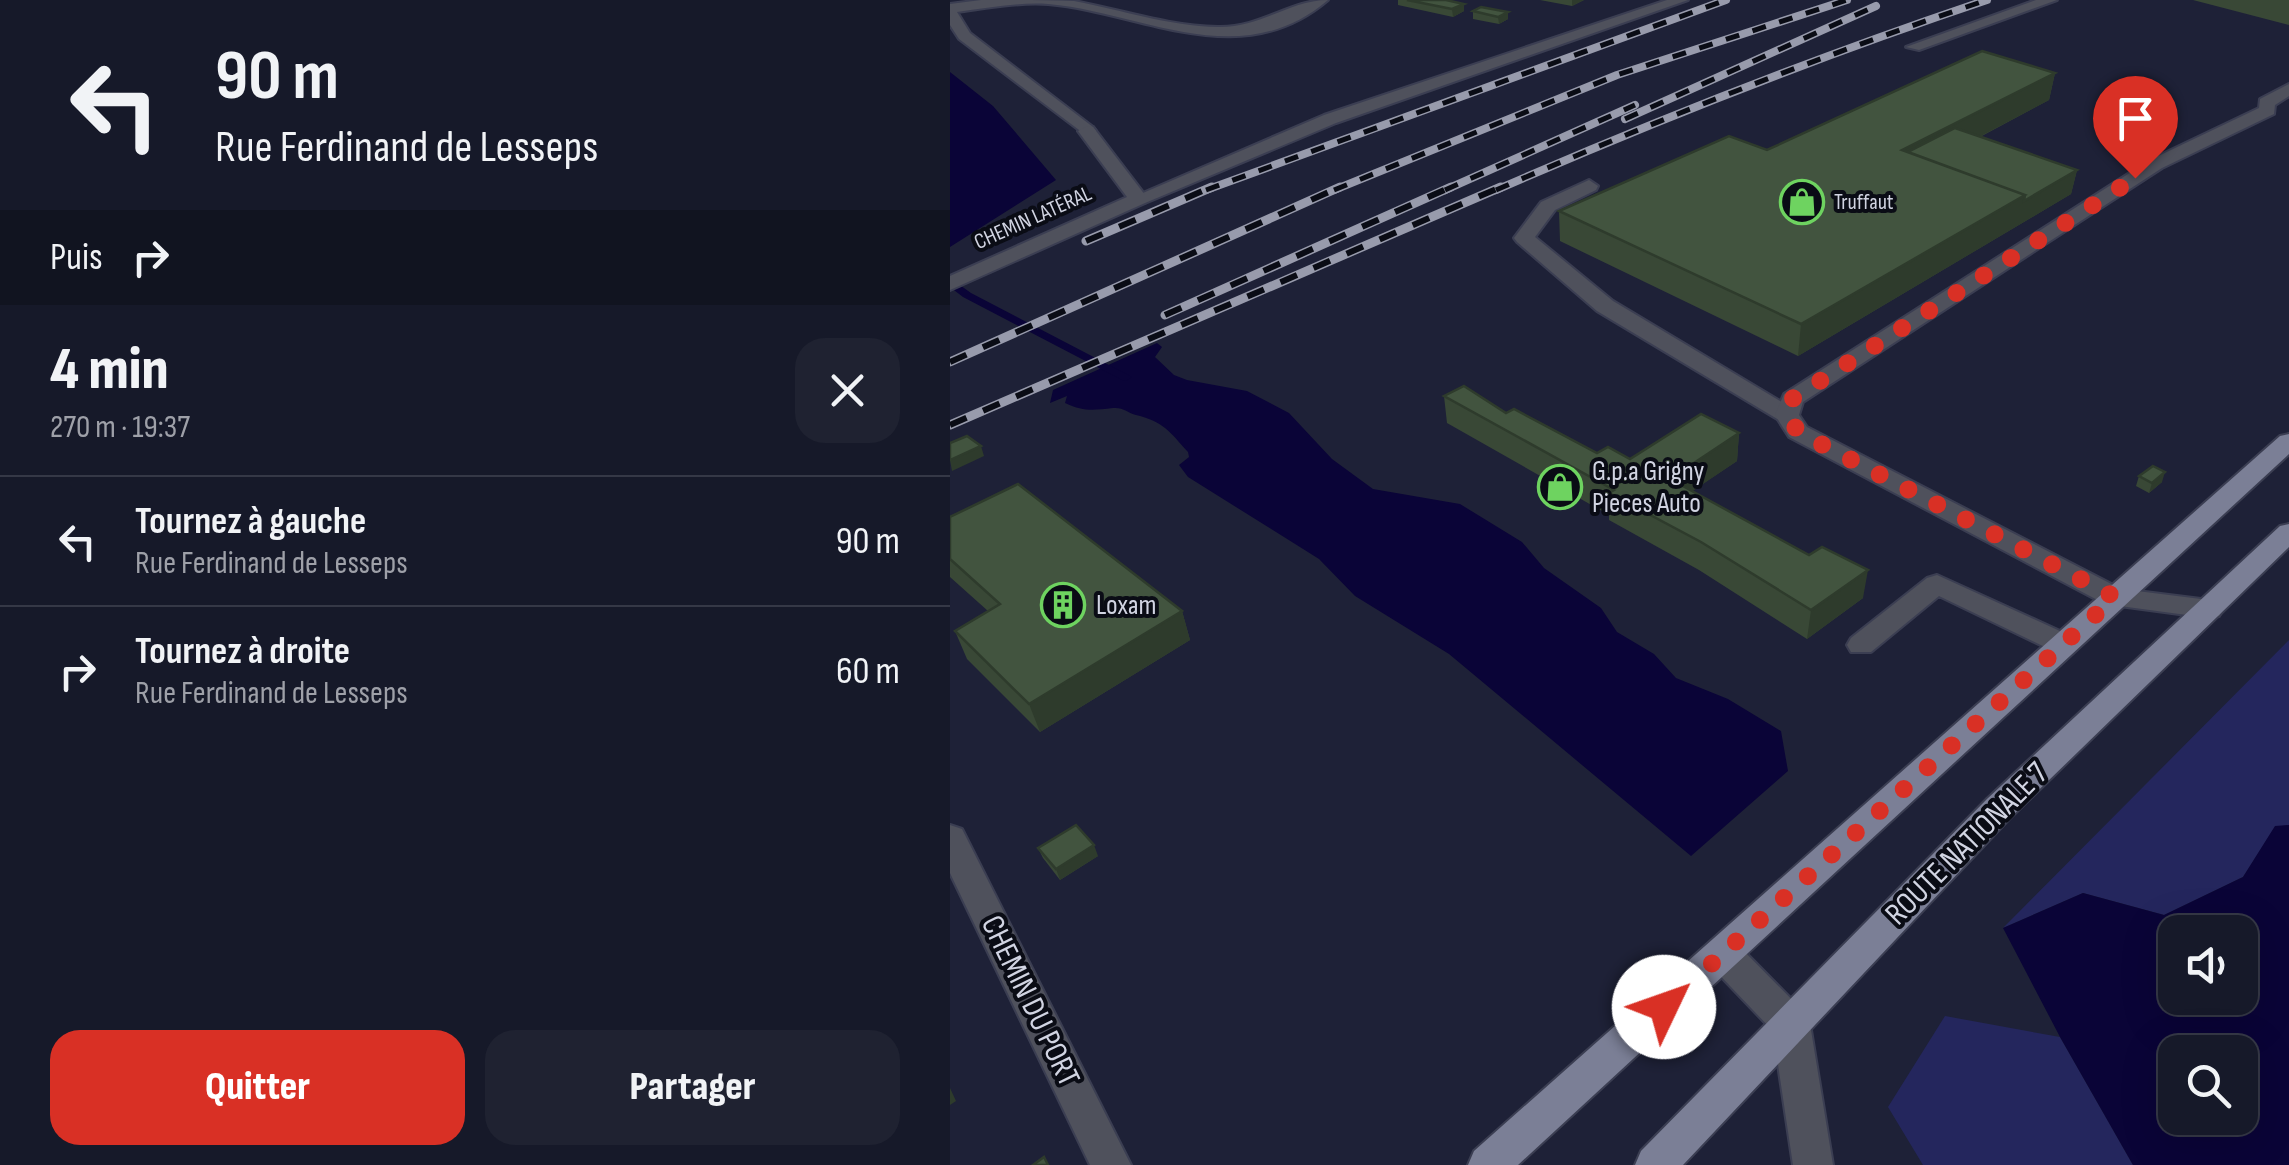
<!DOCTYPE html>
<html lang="fr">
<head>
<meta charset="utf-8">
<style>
	body { margin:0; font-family:"Sofia Sans Condensed",sans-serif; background:#1f2231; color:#f1f3f6; height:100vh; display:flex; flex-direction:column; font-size:38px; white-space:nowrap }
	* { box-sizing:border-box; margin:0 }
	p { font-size:32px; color:#9ea0a8 }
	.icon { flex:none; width:55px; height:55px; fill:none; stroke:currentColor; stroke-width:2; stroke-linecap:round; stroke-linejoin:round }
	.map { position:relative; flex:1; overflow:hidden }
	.drawer { display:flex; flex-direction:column; background:#161929; width:950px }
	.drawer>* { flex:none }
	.hud { background:#161929; color:#f1f3f6; overflow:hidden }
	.tools { position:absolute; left:1208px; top:915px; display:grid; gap:20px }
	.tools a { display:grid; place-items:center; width:100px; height:100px; border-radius:20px; background:#161929; box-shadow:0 10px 40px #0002,0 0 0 2px #353846; font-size:50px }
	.pin { position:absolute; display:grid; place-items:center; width:85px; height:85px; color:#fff; margin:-102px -42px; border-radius:50% 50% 50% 0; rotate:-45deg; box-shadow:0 0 10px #0007 }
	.pin .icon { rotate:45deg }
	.me { position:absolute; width:110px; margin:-55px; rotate:48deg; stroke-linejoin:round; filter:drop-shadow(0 0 8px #0008) }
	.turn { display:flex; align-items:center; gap:35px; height:210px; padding:0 50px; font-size:45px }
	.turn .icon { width:130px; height:130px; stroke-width:2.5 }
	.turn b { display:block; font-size:70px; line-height:85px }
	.then { display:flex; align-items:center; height:95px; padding:0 50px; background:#0003; gap:20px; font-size:38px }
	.round { display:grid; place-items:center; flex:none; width:105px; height:105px; border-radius:30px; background:#1f2231 }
	.headline { display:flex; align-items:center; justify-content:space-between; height:170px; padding:0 50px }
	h1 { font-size:60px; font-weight:800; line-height:75px }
	.cta { display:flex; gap:20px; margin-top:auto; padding:20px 50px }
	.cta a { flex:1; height:115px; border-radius:30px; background:#d93025; color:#fff; font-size:40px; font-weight:800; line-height:115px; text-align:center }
	.cta a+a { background:#1f2231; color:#f1f3f6 }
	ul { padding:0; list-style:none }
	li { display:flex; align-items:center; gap:30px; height:130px; padding:0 50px; border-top:2px solid #353846 }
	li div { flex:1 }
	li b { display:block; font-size:38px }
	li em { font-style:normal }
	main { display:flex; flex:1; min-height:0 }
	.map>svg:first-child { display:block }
	.green { fill:#24265d }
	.water { fill:#0a0437; fill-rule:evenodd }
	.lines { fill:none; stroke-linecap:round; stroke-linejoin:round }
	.stream { fill:#0a0437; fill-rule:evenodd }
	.service-casing { stroke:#3b3e52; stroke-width:4 }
	.minor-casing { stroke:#3b3e52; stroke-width:4 }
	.primary-casing { stroke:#3b3e52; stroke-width:4 }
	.service { fill:#4f515c; fill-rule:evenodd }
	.minor { fill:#4f515c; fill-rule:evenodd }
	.primary { fill:#7b7f96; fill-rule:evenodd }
	.rail-far1-casing { stroke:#989bac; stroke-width:8 }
	.rail-casing { stroke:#989bac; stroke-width:9 }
	.rail-far1 { stroke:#0a0c15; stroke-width:5; stroke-dasharray:14; stroke-linecap:butt }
	.rail { stroke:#0a0c15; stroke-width:6; stroke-dasharray:18; stroke-linecap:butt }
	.wall { fill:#394836 }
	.shaded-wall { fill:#2e3b2c }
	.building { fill:#42543f; stroke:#2e3b2c; stroke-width:2.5 }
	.route { stroke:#d93025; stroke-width:18; stroke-dasharray:0 32.4 }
	.labels { text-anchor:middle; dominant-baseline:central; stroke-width:8; stroke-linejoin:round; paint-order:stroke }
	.far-poi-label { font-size:22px; fill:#d1d4e2; stroke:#0a0c15; text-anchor:start }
	.far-street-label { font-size:22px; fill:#d1d4e2; stroke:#0a0c15 }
	.poi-label { font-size:28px; fill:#d1d4e2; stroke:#0a0c15; text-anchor:start }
	.near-street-label { font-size:32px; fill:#d1d4e2; stroke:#0a0c15 }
</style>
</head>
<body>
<main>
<section class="drawer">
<div class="hud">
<div class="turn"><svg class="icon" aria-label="left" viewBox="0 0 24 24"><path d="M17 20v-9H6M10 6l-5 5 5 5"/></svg><div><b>90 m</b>Rue Ferdinand de Lesseps</div></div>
<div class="then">Puis<svg class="icon" aria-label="right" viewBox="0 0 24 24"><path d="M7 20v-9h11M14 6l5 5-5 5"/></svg></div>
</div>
<div class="headline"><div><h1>4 min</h1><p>270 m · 19:37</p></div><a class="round"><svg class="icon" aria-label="close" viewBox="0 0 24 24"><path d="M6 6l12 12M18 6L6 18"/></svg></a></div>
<ul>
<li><svg class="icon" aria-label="left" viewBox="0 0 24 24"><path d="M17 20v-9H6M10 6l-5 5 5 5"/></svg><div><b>Tournez à gauche</b><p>Rue Ferdinand de Lesseps</p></div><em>90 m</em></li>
<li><svg class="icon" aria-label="right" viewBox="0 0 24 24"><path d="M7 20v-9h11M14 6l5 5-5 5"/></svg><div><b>Tournez à droite</b><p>Rue Ferdinand de Lesseps</p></div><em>60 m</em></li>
</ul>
<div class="cta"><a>Quitter</a><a>Partager</a></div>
</section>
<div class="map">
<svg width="1339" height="1165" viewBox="0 0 1339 1165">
	<rect width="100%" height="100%" fill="#1e2137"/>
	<!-- green -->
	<path class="green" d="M 1339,640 L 1339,825 L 1325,827 L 1293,877 L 1214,915 L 1133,893 L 1053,928 Z
		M 995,1016 L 1110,1037 L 1183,1165 L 973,1165 L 938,1107 Z"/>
	<!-- water -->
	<path class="water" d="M 0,72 L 43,106 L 106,180 L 0,247 Z
		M 207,343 L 212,347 L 205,357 L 224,375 L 237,380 L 297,391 L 339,413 L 382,459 L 423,489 L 510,504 L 572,542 L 594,568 L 651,608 L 667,632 L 704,654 L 726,678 L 778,699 L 831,731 L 838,771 L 741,856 L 499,654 L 405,596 L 369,559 L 238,477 L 229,465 L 239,457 L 238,452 C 219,431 214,422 186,415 C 178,413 173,407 163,408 C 144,410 134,412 115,403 L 117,396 L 100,403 L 103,390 Z
		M 1339,825 L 1339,1165 L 1183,1165 L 1110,1037 L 1053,928 L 1133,893 L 1214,915 L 1293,877 L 1325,826 ZM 1290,932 L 1290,998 L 1225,998 L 1225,932 ZM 1290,1052 L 1290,1118 L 1225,1118 L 1225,1052 Z"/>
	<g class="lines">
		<!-- stream -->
		<path class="stream" d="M 0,278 L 21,293 L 182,377 L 176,381 L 172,380 L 13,297 L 0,287 Z"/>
		<defs>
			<path id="service" d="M 31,0 C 61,0 95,0 124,1 C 172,10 218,26 268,27 C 311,28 340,0 378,0 C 290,75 192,12 98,4 C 68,2 37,8 7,12 L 20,33 L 143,127 L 146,131 L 137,136 L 9,39 L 0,25 L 0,4 Z
				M 717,0 L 738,0 L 386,123 L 195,203 L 181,203 L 179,199 L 374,115 Z
				M 1086,0 L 1107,0 L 969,50 L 956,47 Z
				M 639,180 L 648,186 L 646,190 L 605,210 L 585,237 L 663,301 L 845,410 L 849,415 L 845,420 L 829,420 L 647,311 L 567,242 L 564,238 L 591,202 Z
				M 987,575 L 1123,637 L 1127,644 L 1123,651 L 1103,651 L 989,596 L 921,652 L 901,652 L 897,645 L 901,638 L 977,578 Z"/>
			<path id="minor" d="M 1339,84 L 1339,96 L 1325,105 L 1324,114 L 1212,168 L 853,402 L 849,415 L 857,427 L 1171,589 L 1259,600 L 1269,602 L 1273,609 L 1269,616 L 1259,618 L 1155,604 L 839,437 L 825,415 L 834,394 L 1200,160 L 1309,108 L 1310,99 Z
				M 137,126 L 143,127 L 195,195 L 195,203 L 0,290 L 0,276 L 177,197 L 128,131 Z
				M 0,825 L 12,829 L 181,1165 L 140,1165 L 0,873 Z
				M 773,939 L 786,943 L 854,1012 L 860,1024 L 883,1165 L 843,1165 L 823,1031 L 760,965 L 755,954 L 760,943 Z"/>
			<path id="primary" d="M 1339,434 L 1339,454 L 568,1165 L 518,1165 L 524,1151 L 1330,436 Z
				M 1339,524 L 1339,547 L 1061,817 L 733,1165 L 685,1165 L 691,1151 L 1037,799 L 1330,526 Z"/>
		</defs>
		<!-- service casing -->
		<use href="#service" class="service-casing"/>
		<!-- minor casing -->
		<use href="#minor" class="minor-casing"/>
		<!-- primary casing -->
		<use href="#primary" class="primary-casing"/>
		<!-- service -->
		<use href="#service" class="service"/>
		<!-- minor -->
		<use href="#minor" class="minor"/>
		<!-- primary -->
		<use href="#primary" class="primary"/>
		<defs>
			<path id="rail-far1" d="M 675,119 L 926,6
				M 256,190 L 776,0
				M 384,190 L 667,75 L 897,0
				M 495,190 L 685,105
				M 546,190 C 707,120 870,56 1037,0"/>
			<path id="rail" d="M 136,241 L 262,187
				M 215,315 L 501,187
				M 0,362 L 390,187
				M 0,425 L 551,187"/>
		</defs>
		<!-- rail-far1 casing -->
		<use href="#rail-far1" class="rail-far1-casing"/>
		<!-- rail casing -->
		<use href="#rail" class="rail-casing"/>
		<!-- rail-far1 -->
		<use href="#rail-far1" class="rail-far1"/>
		<!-- rail -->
		<use href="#rail" class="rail"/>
	</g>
	<!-- wall -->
	<path class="wall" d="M 448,0 L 496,0 L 514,11 L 503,17 L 448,5 Z
		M 590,0 L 634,0 L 622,6 Z
		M 1243,0 L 1339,0 L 1339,25 Z
		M 523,11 L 558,12 L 558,19 L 549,24 L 523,19 Z
		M 1105,73 L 1099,100 L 1030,137 L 1127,170 L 1121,194 L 848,356 L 610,241 L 609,211 L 817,150 Z
		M 494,396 L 556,413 L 647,453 L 680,459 L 789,433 L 787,461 L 742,491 L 913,598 L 857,639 L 749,570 L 659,520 L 659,515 L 497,423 Z
		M 1189,476 L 1212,482 L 1199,493 L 1186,486 Z
		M 0,517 L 232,611 L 240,640 L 90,732 L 17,659 L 5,631 L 38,611 L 0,577 Z
		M 88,848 L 148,856 L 110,880 L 93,858 Z"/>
	<!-- shaded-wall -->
	<path class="shaded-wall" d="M 622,0 L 634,0 L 622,6 Z
		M 514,4 L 514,11 L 503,17 L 502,9 Z
		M 558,12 L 558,19 L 549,24 L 548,17 Z
		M 1105,73 L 1099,100 L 976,165 L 952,150 Z
		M 1127,170 L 1121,194 L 848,356 L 851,324 L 1075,195 Z
		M 789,433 L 787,461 L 719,507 L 720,479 Z
		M 31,446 L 34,456 L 2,471 L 0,460 Z
		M 1215,472 L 1212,482 L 1199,493 L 1202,483 Z
		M 918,570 L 913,598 L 857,639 L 861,610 Z
		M 232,611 L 240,640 L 90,732 L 79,704 Z
		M 144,845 L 148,856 L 110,880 L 106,869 Z
		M 0,1088 L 6,1101 L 0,1105 Z"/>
	<!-- building -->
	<path class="building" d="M 457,0 L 496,0 L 514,4 L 502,9 Z
		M 531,7 L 558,12 L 548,17 L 523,11 Z
		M 1032,51 L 1105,73 L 952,150 L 1075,195 L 851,324 L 609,211 L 779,136 L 817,150 Z
		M 1005,128 L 1127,170 L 1074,201 L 1075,195 L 958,152 Z
		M 514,386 L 556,413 L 564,409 L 647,453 L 658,447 L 680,459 L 751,414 L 789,433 L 720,479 L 859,555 L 872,547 L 918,570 L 861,610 L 751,542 L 659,493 L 664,490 L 494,396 Z
		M 17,436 L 31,446 L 0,460 L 0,443 Z
		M 1203,466 L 1215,472 L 1202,483 L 1189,476 Z
		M 68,484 L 232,611 L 79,704 L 5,631 L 50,604 L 0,559 L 0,517 Z
		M 126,825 L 144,845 L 106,869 L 88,848 Z
		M 94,1157 L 98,1165 L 83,1165 Z"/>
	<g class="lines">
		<!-- route -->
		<path class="route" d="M 714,1007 L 1165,597 L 848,432 L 838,415 L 842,399 L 1185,178"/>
	</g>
	<!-- icons -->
	<defs>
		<symbol id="shop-ring" viewBox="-11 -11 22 22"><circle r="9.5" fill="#0a0c15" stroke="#6ed360" stroke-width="1.5"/><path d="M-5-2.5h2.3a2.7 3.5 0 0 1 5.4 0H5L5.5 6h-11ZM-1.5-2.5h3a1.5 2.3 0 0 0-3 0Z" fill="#6ed360"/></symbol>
		<symbol id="building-ring" viewBox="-11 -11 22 22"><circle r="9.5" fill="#0a0c15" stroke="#6ed360" stroke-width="1.5"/><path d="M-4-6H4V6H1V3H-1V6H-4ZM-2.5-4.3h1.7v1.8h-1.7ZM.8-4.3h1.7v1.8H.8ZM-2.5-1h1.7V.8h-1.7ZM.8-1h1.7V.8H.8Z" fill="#6ed360"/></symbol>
	</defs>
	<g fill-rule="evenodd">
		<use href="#shop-ring" x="827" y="177" width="50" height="50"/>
		<use href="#shop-ring" x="585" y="462" width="50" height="50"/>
		<use href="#building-ring" x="88" y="580" width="50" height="50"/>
	</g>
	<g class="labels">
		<!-- far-poi labels -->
		<g class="far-poi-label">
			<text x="884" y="202">Truffaut</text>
		</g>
		<!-- far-street labels -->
		<g class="far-street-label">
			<text transform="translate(83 218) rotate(-24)">CHEMIN LATÉRAL</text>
		</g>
		<!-- poi labels -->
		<g class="poi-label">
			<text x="642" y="471">G.p.a Grigny<tspan x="642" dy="32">Pieces Auto</tspan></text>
			<text x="146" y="605">Loxam</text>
		</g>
		<!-- near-street labels -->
		<g class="near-street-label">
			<text transform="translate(1017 844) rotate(-45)">ROUTE NATIONALE 7</text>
			<text transform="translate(80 1001) rotate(64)">CHEMIN DU PORT</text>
		</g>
	</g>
</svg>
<div class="tools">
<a><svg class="icon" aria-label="sound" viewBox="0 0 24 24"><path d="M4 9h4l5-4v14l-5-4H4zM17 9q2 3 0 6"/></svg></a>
<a><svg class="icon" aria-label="search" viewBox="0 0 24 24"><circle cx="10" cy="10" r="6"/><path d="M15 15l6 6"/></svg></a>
</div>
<div class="pin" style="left:1185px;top:178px;background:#d93025"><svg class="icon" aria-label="arrive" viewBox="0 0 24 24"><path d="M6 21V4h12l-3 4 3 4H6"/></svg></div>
<svg class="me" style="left:714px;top:1007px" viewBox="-20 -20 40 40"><circle r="19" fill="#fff"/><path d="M0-13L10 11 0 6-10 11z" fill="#d93025"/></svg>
</div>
</main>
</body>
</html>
